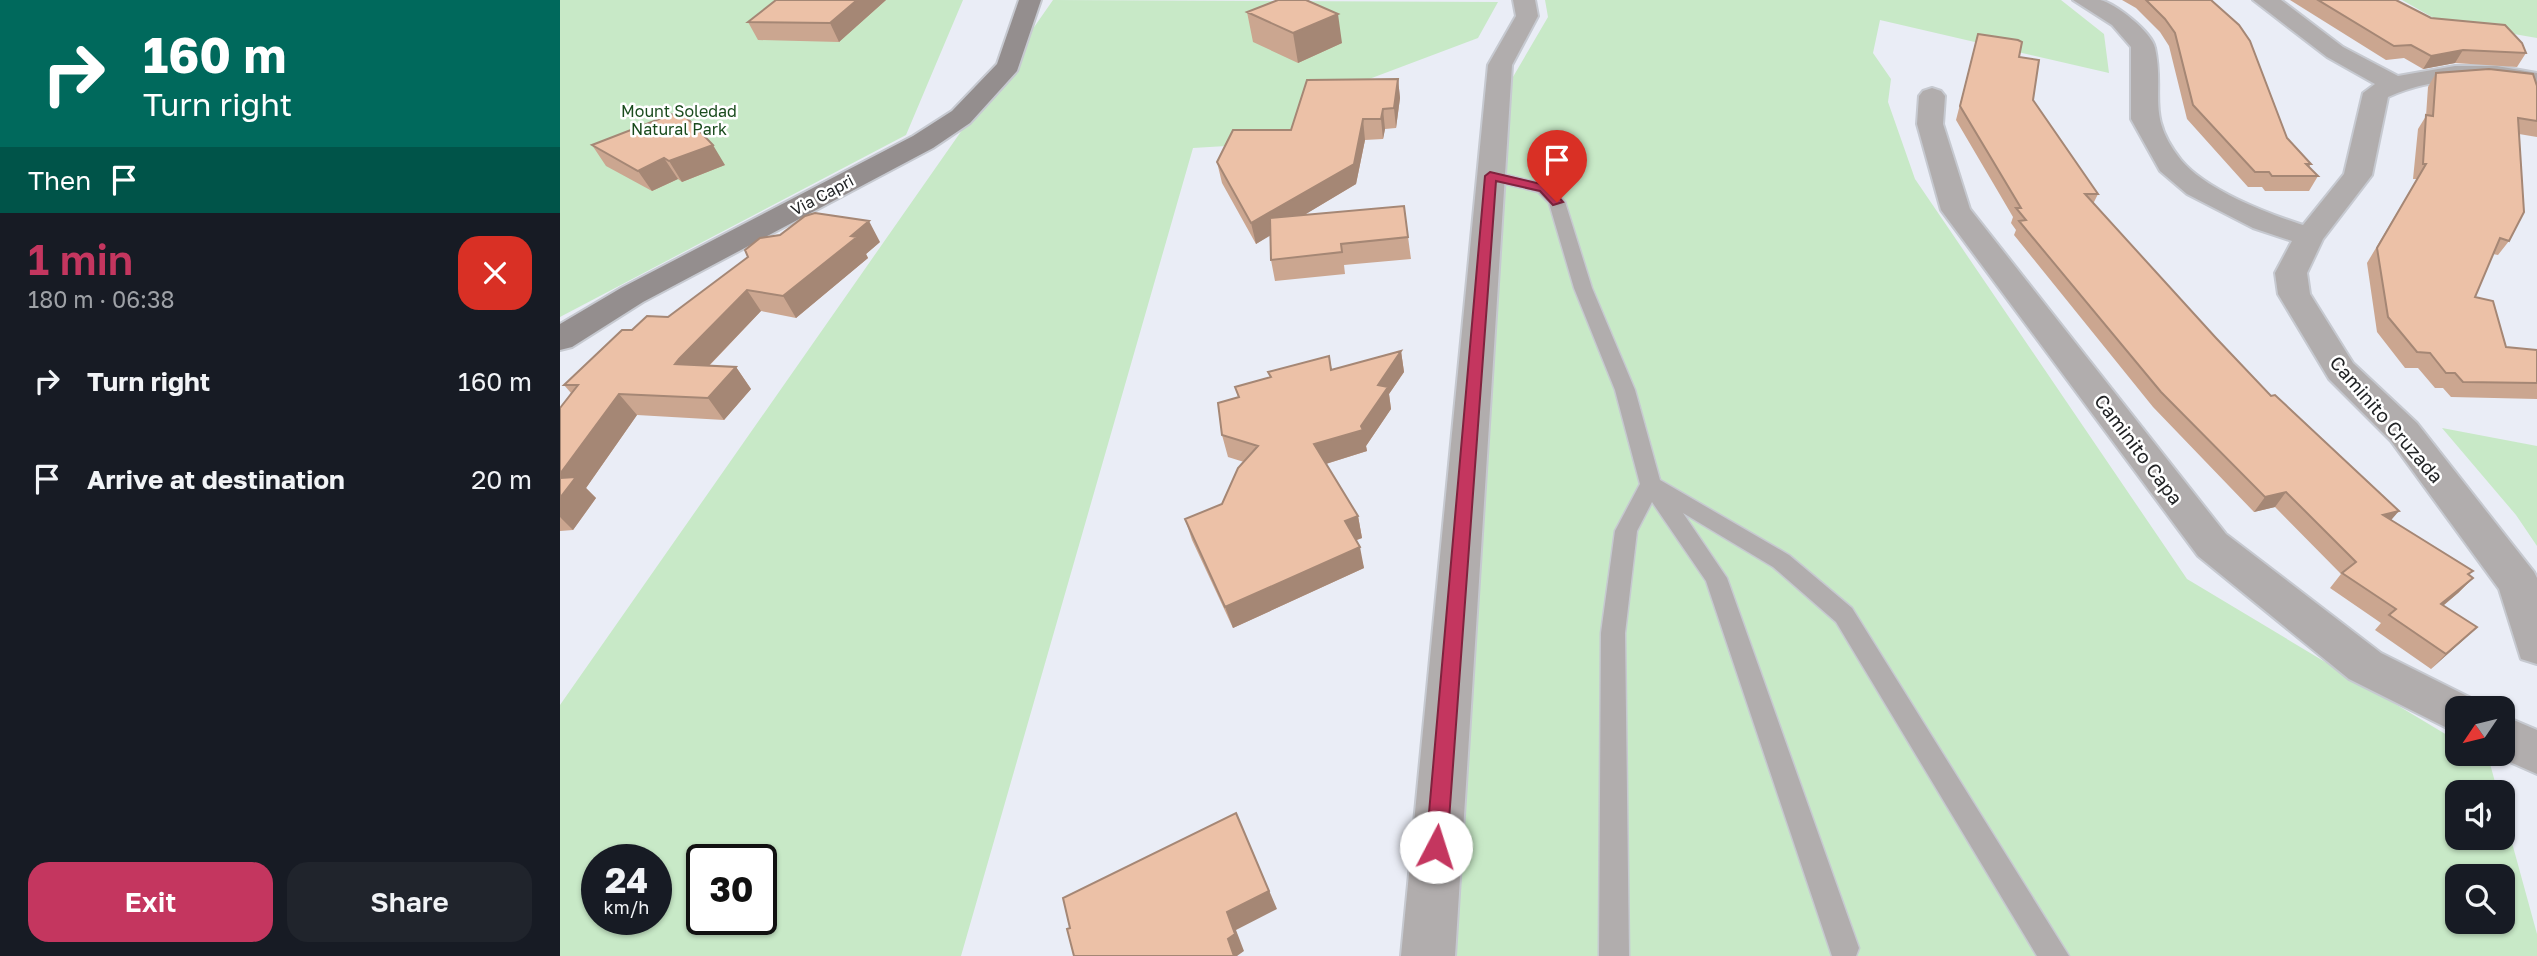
<!DOCTYPE html>
<html lang="en">
<head>
<meta charset="utf-8">
<style>
	body { margin:0; font-family:"Golos Text",sans-serif; background:#20242c; color:#f1f3f6; height:100vh; display:flex; flex-direction:column; font-size:26px; white-space:nowrap }
	* { box-sizing:border-box; margin:0 }
	p { font-size:23px; color:#9ea1a6 }
	.icon { flex:none; width:38px; height:38px; fill:none; stroke:currentColor; stroke-width:2; stroke-linecap:round; stroke-linejoin:round }
	.map { position:relative; flex:1; overflow:hidden }
	.panel { display:flex; flex-direction:column; background:#171b24; width:560px }
	.panel>* { flex:none }
	.banner { background:#00695c; color:#fff; overflow:hidden }
	.needle { width:46px; rotate:235deg }
	.fabs { position:absolute; left:1885px; top:696px; display:grid; gap:14px }
	.fabs a { display:grid; place-items:center; width:70px; height:70px; border-radius:14px; background:#171b24; box-shadow:0 2px 5px #0004; font-size:35px }
	.speed { position:absolute; left:21px; top:844px; display:flex; gap:14px; font-size:35px; font-weight:700; text-align:center }
	.speed>* { display:grid; place-content:center; width:91px; height:91px; border-radius:50%; background:#171b24; box-shadow:0 2px 5px #0004; line-height:1 }
	.speed small { font-size:18px; font-weight:400 }
	.speed .limit { border:4px solid #111; border-radius:10px; background:#fff; color:#111 }
	.pin { position:absolute; display:grid; place-items:center; width:60px; height:60px; color:#fff; margin:-72px -30px; border-radius:50% 50% 50% 0; rotate:-45deg; box-shadow:0 0 7px #0007 }
	.pin .icon { rotate:45deg }
	.me { position:absolute; width:77px; margin:-38px; rotate:5deg; stroke-linejoin:round; filter:drop-shadow(0 0 5px #0008) }
	.turn { display:flex; align-items:center; gap:24px; height:147px; padding:0 28px; font-size:32px }
	.turn .icon { width:91px; height:91px; stroke-width:2.5 }
	.turn b { display:block; font-size:49px; line-height:60px }
	.then { display:flex; align-items:center; height:66px; padding:0 28px; background:#0003; gap:14px; font-size:26px }
	.round { display:grid; place-items:center; flex:none; width:74px; height:74px; border-radius:21px; background:#20242c }
	.overview { display:flex; align-items:center; justify-content:space-between; height:119px; padding:0 28px }
	h1 { font-size:42px; font-weight:600; line-height:52px; color:#c4365f }
	.cta { display:flex; gap:14px; margin-top:auto; padding:14px 28px }
	.cta a { flex:1; height:80px; border-radius:21px; background:#c4365f; color:#fff; font-size:28px; font-weight:600; line-height:80px; text-align:center }
	.cta a+a { background:#20242c; color:#f1f3f6 }
	ul { padding:0; list-style:none }
	li { display:flex; align-items:center; gap:21px; height:98px; padding:0 28px }
	li div { flex:1 }
	li b { display:block; font-size:26px }
	li em { font-style:normal }
	main { display:flex; flex:1; min-height:0 }
	.map>svg:first-child { display:block }
	.green { fill:#c8e9c7; fill-rule:evenodd }
	.lines { fill:none; stroke-linecap:round; stroke-linejoin:round }
	.lane-casing { stroke:#c6c9d0; stroke-width:3 }
	.street-casing { stroke:#c6c9d0; stroke-width:4 }
	.secondary-casing { stroke:#c6c9d0; stroke-width:4 }
	.lane { fill:#b1adad; fill-rule:evenodd }
	.street { fill:#b1adad; fill-rule:evenodd }
	.secondary { fill:#948e8e; fill-rule:evenodd }
	.wall { fill:#cba690 }
	.shaded-wall { fill:#a58775 }
	.building { fill:#ecc1a7; stroke:#a58775; stroke-width:2 }
	.route { fill:#c4365f; stroke:#7f233e; stroke-width:2 }
	.labels { text-anchor:middle; dominant-baseline:central; stroke-width:5; stroke-linejoin:round; paint-order:stroke }
	.far-park-label { font-size:16px; fill:#1a4b1d; stroke:#fff }
	.far-street-label { font-size:16px; fill:#212325; stroke:#fff }
	.street-label { font-size:19px; fill:#212325; stroke:#fff }
</style>
</head>
<body>
<main>
<section class="panel">
<div class="banner">
<div class="turn"><svg class="icon" aria-label="right" viewBox="0 0 24 24"><path d="M7 20v-9h11M14 6l5 5-5 5"/></svg><div><b>160 m</b>Turn right</div></div>
<div class="then">Then<svg class="icon" aria-label="arrive" viewBox="0 0 24 24"><path d="M6 21V4h12l-3 4 3 4H6"/></svg></div>
</div>
<div class="overview"><div><h1>1 min</h1><p>180 m · 06:38</p></div><a class="round" style="background:#d93025;color:#fff"><svg class="icon" aria-label="close" viewBox="0 0 24 24"><path d="M6 6l12 12M18 6L6 18"/></svg></a></div>
<ul>
<li><svg class="icon" aria-label="right" viewBox="0 0 24 24"><path d="M7 20v-9h11M14 6l5 5-5 5"/></svg><div><b>Turn right</b></div><em>160 m</em></li>
<li><svg class="icon" aria-label="arrive" viewBox="0 0 24 24"><path d="M6 21V4h12l-3 4 3 4H6"/></svg><div><b>Arrive at destination</b></div><em>20 m</em></li>
</ul>
<div class="cta"><a>Exit</a><a>Share</a></div>
</section>
<div class="map">
<svg width="1977" height="956" viewBox="0 0 1977 956">
	<rect width="100%" height="100%" fill="#eaedf6"/>
	<!-- green -->
	<path class="green" d="M 0,0 L 403,0 L 346,135 L 0,317 Z
		M 493,0 L 938,2 L 918,38 L 756,99 L 768,140 L 633,148 L 401,956 L 0,956 L 0,705 ZM 37,859 L 96,859 L 96,919 L 37,919 ZM 142,859 L 201,859 L 201,919 L 142,919 Z
		M 985,0 L 1501,0 L 1544,34 L 1549,73 L 1320,20 L 1313,53 L 1331,79 L 1328,102 L 1355,179 L 1627,579 L 1897,741 L 1897,754 L 1918,754 L 1929,760 L 1938,793 L 1897,793 L 1897,838 L 1942,838 L 1943,810 L 1977,934 L 1977,956 L 859,956 L 950,82 L 988,17 ZM 1897,877 L 1942,877 L 1942,922 L 1897,922 Z
		M 1842,0 L 1977,0 L 1977,38 L 1879,21 Z
		M 1882,428 L 1977,446 L 1977,546 L 1956,515 Z"/>
	<g class="lines">
		<defs>
			<path id="lane" d="M 931,171 L 990,186 L 1005,202 L 1032,288 L 1075,390 L 1100,480 L 1229,555 L 1292,608 L 1509,956 L 1477,956 L 1276,622 L 1213,567 L 1123,513 L 1167,578 L 1299,948 L 1296,956 L 1272,956 L 1146,581 L 1092,502 L 1077,531 L 1065,633 L 1069,956 L 1039,956 L 1041,633 L 1055,531 L 1080,484 L 1055,390 L 1014,288 L 989,203 L 978,192 L 926,179 L 926,173 Z"/>
			<path id="street" d="M 953,0 L 975,0 L 978,16 L 952,65 L 895,956 L 841,956 L 928,65 L 956,16 Z
				M 1513,0 C 1521,0 1532,0 1540,0 C 1555,3 1592,32 1595,48 C 1605,94 1585,115 1621,160 C 1646,190 1706,213 1743,225 L 1784,174 L 1803,93 L 1815,84 L 1767,57 L 1693,0 L 1721,0 L 1783,47 L 1838,76 L 1895,66 L 1937,66 L 1977,73 L 1977,87 C 1926,78 1876,75 1828,97 L 1812,175 L 1763,239 L 1747,273 L 1750,294 L 1793,363 L 1857,423 L 1974,572 L 1977,578 L 1977,664 L 1961,659 L 1939,589 L 1831,441 L 1769,379 L 1718,294 L 1715,273 L 1732,241 L 1693,228 L 1627,194 L 1600,171 L 1571,119 L 1571,47 L 1552,25 Z
				M 1372,88 L 1381,91 L 1385,96 L 1383,124 L 1410,209 L 1666,534 L 1821,653 L 1913,699 L 1918,709 L 1897,709 L 1897,733 L 1789,679 L 1638,556 L 1381,210 L 1357,124 L 1359,96 L 1363,91 Z
				M 1942,715 L 1977,730 L 1977,774 L 1932,754 L 1942,754 Z"/>
			<path id="secondary" d="M 459,0 L 481,0 L 457,71 L 410,123 L 373,148 L 83,302 L 12,347 L 0,350 L 0,324 L 61,288 L 353,136 L 392,111 L 437,64 Z"/>
		</defs>
		<!-- lane casing -->
		<use href="#lane" class="lane-casing"/>
		<!-- street casing -->
		<use href="#street" class="street-casing"/>
		<!-- secondary casing -->
		<use href="#secondary" class="secondary-casing"/>
		<!-- lane -->
		<use href="#lane" class="lane"/>
		<!-- street -->
		<use href="#street" class="street"/>
		<!-- secondary -->
		<use href="#secondary" class="secondary"/>
	</g>
	<!-- wall -->
	<path class="wall" d="M 216,0 L 326,0 L 279,42 L 198,40 L 188,22 Z
		M 1562,0 L 1651,0 L 1727,138 L 1751,164 L 1749,167 L 1758,176 L 1749,191 L 1705,191 L 1702,187 L 1688,187 L 1627,119 L 1609,46 L 1600,32 L 1576,8 Z
		M 1730,0 L 1836,0 L 1871,18 L 1966,53 L 1957,67 L 1895,63 L 1863,69 L 1844,58 L 1826,60 Z
		M 687,12 L 782,43 L 738,63 L 693,42 Z
		M 1418,34 L 1459,57 L 1473,100 L 1538,194 L 1533,204 L 1656,338 L 1831,520 L 1913,571 L 1909,575 L 1913,578 L 1898,593 L 1883,606 L 1917,627 L 1871,669 L 1815,630 L 1821,623 L 1770,588 L 1781,574 L 1715,507 L 1694,512 L 1593,407 L 1454,235 L 1456,230 L 1451,223 L 1453,217 L 1396,120 Z
		M 1876,73 L 1977,86 L 1977,137 L 1959,134 L 1949,241 L 1938,255 L 1933,254 L 1915,297 L 1946,347 L 1977,350 L 1977,399 L 1891,397 L 1883,388 L 1875,388 L 1858,368 L 1845,368 L 1817,332 L 1807,263 L 1857,179 L 1853,179 L 1858,129 L 1866,116 L 1868,87 Z
		M 838,79 L 840,98 L 836,128 L 825,129 L 823,139 L 805,140 L 796,184 L 744,215 L 848,237 L 851,259 L 784,265 L 785,274 L 715,281 L 711,260 L 710,235 L 696,244 L 662,183 L 657,162 L 731,130 Z
		M 32,145 L 165,165 L 122,182 L 118,179 L 92,191 L 46,166 Z
		M 320,242 L 306,254 L 308,258 L 236,318 L 201,311 L 149,366 L 176,367 L 191,389 L 164,420 L 77,415 L 26,488 L 36,498 L 13,530 L 0,531 L 0,408 L 11,393 L 4,385 L 72,330 Z
		M 841,351 L 844,372 L 829,394 L 831,409 L 806,446 L 807,451 L 766,464 L 798,516 L 802,538 L 796,540 L 804,568 L 673,628 L 632,540 L 625,519 L 662,504 L 684,462 L 668,457 L 662,435 L 678,397 L 675,387 L 710,378 L 708,372 L 769,356 L 772,370 Z"/>
	<!-- shaded-wall -->
	<path class="shaded-wall" d="M 297,0 L 326,0 L 279,42 L 270,23 Z
		M 778,14 L 782,43 L 738,63 L 733,33 Z
		M 1903,50 L 1895,63 L 1863,69 L 1871,56 Z
		M 838,79 L 840,98 L 836,128 L 834,108 Z
		M 823,109 L 825,129 L 823,139 L 821,119 Z
		M 803,119 L 805,140 L 796,184 L 696,244 L 691,223 Z
		M 153,145 L 165,165 L 122,182 L 109,161 Z
		M 104,158 L 118,179 L 92,191 L 78,171 Z
		M 309,221 L 320,242 L 306,254 L 308,258 L 236,318 L 223,296 Z
		M 187,290 L 201,311 L 135,380 L 115,364 L 119,359 Z
		M 841,351 L 844,372 L 829,394 L 831,409 L 806,446 L 807,451 L 759,466 L 754,444 L 801,426 L 818,385 Z
		M 176,367 L 191,389 L 164,420 L 148,398 Z
		M 59,394 L 77,415 L 26,488 L 36,498 L 13,530 L 0,517 L 0,474 Z
		M 1726,492 L 1715,507 L 1694,512 L 1705,497 Z
		M 1839,511 L 1826,526 L 1823,515 Z
		M 798,516 L 802,538 L 789,543 L 785,521 Z
		M 800,547 L 804,568 L 673,628 L 665,607 Z
		M 1913,578 L 1898,593 L 1867,619 L 1881,604 Z
		M 1917,627 L 1901,642 L 1871,669 L 1886,654 Z
		M 676,813 L 717,909 L 676,930 L 684,951 L 677,956 L 674,956 L 668,939 L 667,912 Z"/>
	<!-- building -->
	<path class="building" d="M 216,0 L 297,0 L 270,23 L 188,22 Z
		M 718,0 L 746,0 L 778,14 L 733,33 L 687,12 Z
		M 1586,0 L 1651,0 L 1679,25 L 1690,41 L 1727,138 L 1751,164 L 1746,164 L 1758,176 L 1712,176 L 1709,172 L 1695,172 L 1633,105 L 1615,33 L 1605,19 Z
		M 1758,0 L 1836,0 L 1871,18 L 1945,25 L 1962,43 L 1966,53 L 1903,50 L 1871,56 L 1851,45 L 1834,46 Z
		M 1418,34 L 1458,40 L 1462,42 L 1459,57 L 1479,60 L 1473,100 L 1538,194 L 1525,194 L 1656,338 L 1711,396 L 1715,395 L 1839,511 L 1823,515 L 1913,571 L 1908,574 L 1913,578 L 1881,604 L 1917,627 L 1886,654 L 1829,615 L 1836,609 L 1782,573 L 1796,562 L 1726,492 L 1705,497 L 1601,392 L 1459,221 L 1466,220 L 1456,208 L 1461,208 L 1400,106 Z
		M 1929,69 L 1973,74 L 1977,86 L 1977,121 L 1958,118 L 1964,212 L 1949,241 L 1940,238 L 1915,297 L 1933,301 L 1946,347 L 1977,350 L 1977,383 L 1903,382 L 1895,373 L 1886,373 L 1870,353 L 1857,352 L 1828,317 L 1817,248 L 1866,164 L 1863,164 L 1866,115 L 1873,116 L 1876,73 Z
		M 838,79 L 834,108 L 823,109 L 821,119 L 803,119 L 794,164 L 691,223 L 657,162 L 673,130 L 731,130 L 747,80 Z
		M 112,114 L 119,118 L 125,116 L 153,145 L 109,161 L 104,158 L 78,171 L 32,145 Z
		M 844,206 L 848,237 L 781,244 L 782,252 L 711,260 L 710,218 Z
		M 255,213 L 309,221 L 291,236 L 297,237 L 223,296 L 187,290 L 119,359 L 115,364 L 176,367 L 148,398 L 59,394 L 0,474 L 0,408 L 18,385 L 4,385 L 62,330 L 72,330 L 87,316 L 108,317 L 188,257 L 185,250 L 200,238 L 220,235 L 245,216 Z
		M 841,351 L 818,385 L 828,387 L 801,426 L 803,430 L 754,444 L 798,516 L 785,521 L 800,547 L 665,607 L 625,519 L 662,504 L 678,468 L 698,446 L 662,435 L 658,403 L 679,397 L 675,387 L 711,377 L 708,372 L 769,356 L 771,370 Z
		M 16,477 L 0,498 L 0,478 Z
		M 676,813 L 709,891 L 667,912 L 675,934 L 668,939 L 674,956 L 514,956 L 507,929 L 510,928 L 503,898 Z"/>
	<!-- route -->
	<path class="route" d="M 930,172 L 989,186 L 1003,202 L 993,205 L 980,191 L 936,181 L 887,847 L 884,854 L 876,857 L 869,854 L 866,847 L 925,176 Z"/>
	<g class="labels">
		<!-- far-park labels -->
		<g class="far-park-label">
			<text x="119" y="111">Mount Soledad<tspan x="119" dy="18">Natural Park</tspan></text>
		</g>
		<!-- far-street labels -->
		<g class="far-street-label">
			<text transform="translate(262 195) rotate(-28)">Via Capri</text>
		</g>
		<!-- street labels -->
		<g class="street-label">
			<text transform="translate(1827 419) rotate(49)">Caminito Cruzada</text>
			<text transform="translate(1579 449) rotate(53)">Caminito Capa</text>
		</g>
	</g>
</svg>
<div class="fabs">
<a><svg class="needle" viewBox="-14 -14 28 28"><path d="M0-13l5 13h-10z" fill="#e53935"/><path d="M0 13l5-13h-10z" fill="#9ea1a6"/></svg></a>
<a><svg class="icon" aria-label="sound" viewBox="0 0 24 24"><path d="M4 9h4l5-4v14l-5-4H4zM17 9q2 3 0 6"/></svg></a>
<a><svg class="icon" aria-label="search" viewBox="0 0 24 24"><circle cx="10" cy="10" r="6"/><path d="M15 15l6 6"/></svg></a>
</div>
<div class="speed"><div>24<small>km/h</small></div><div class="limit">30</div></div>
<div class="pin" style="left:997px;top:202px;background:#d93025"><svg class="icon" aria-label="arrive" viewBox="0 0 24 24"><path d="M6 21V4h12l-3 4 3 4H6"/></svg></div>
<svg class="me" style="left:876px;top:847px" viewBox="-20 -20 40 40"><circle r="19" fill="#fff"/><path d="M0-13L10 11 0 6-10 11z" fill="#c4365f"/></svg>
</div>
</main>
</body>
</html>
